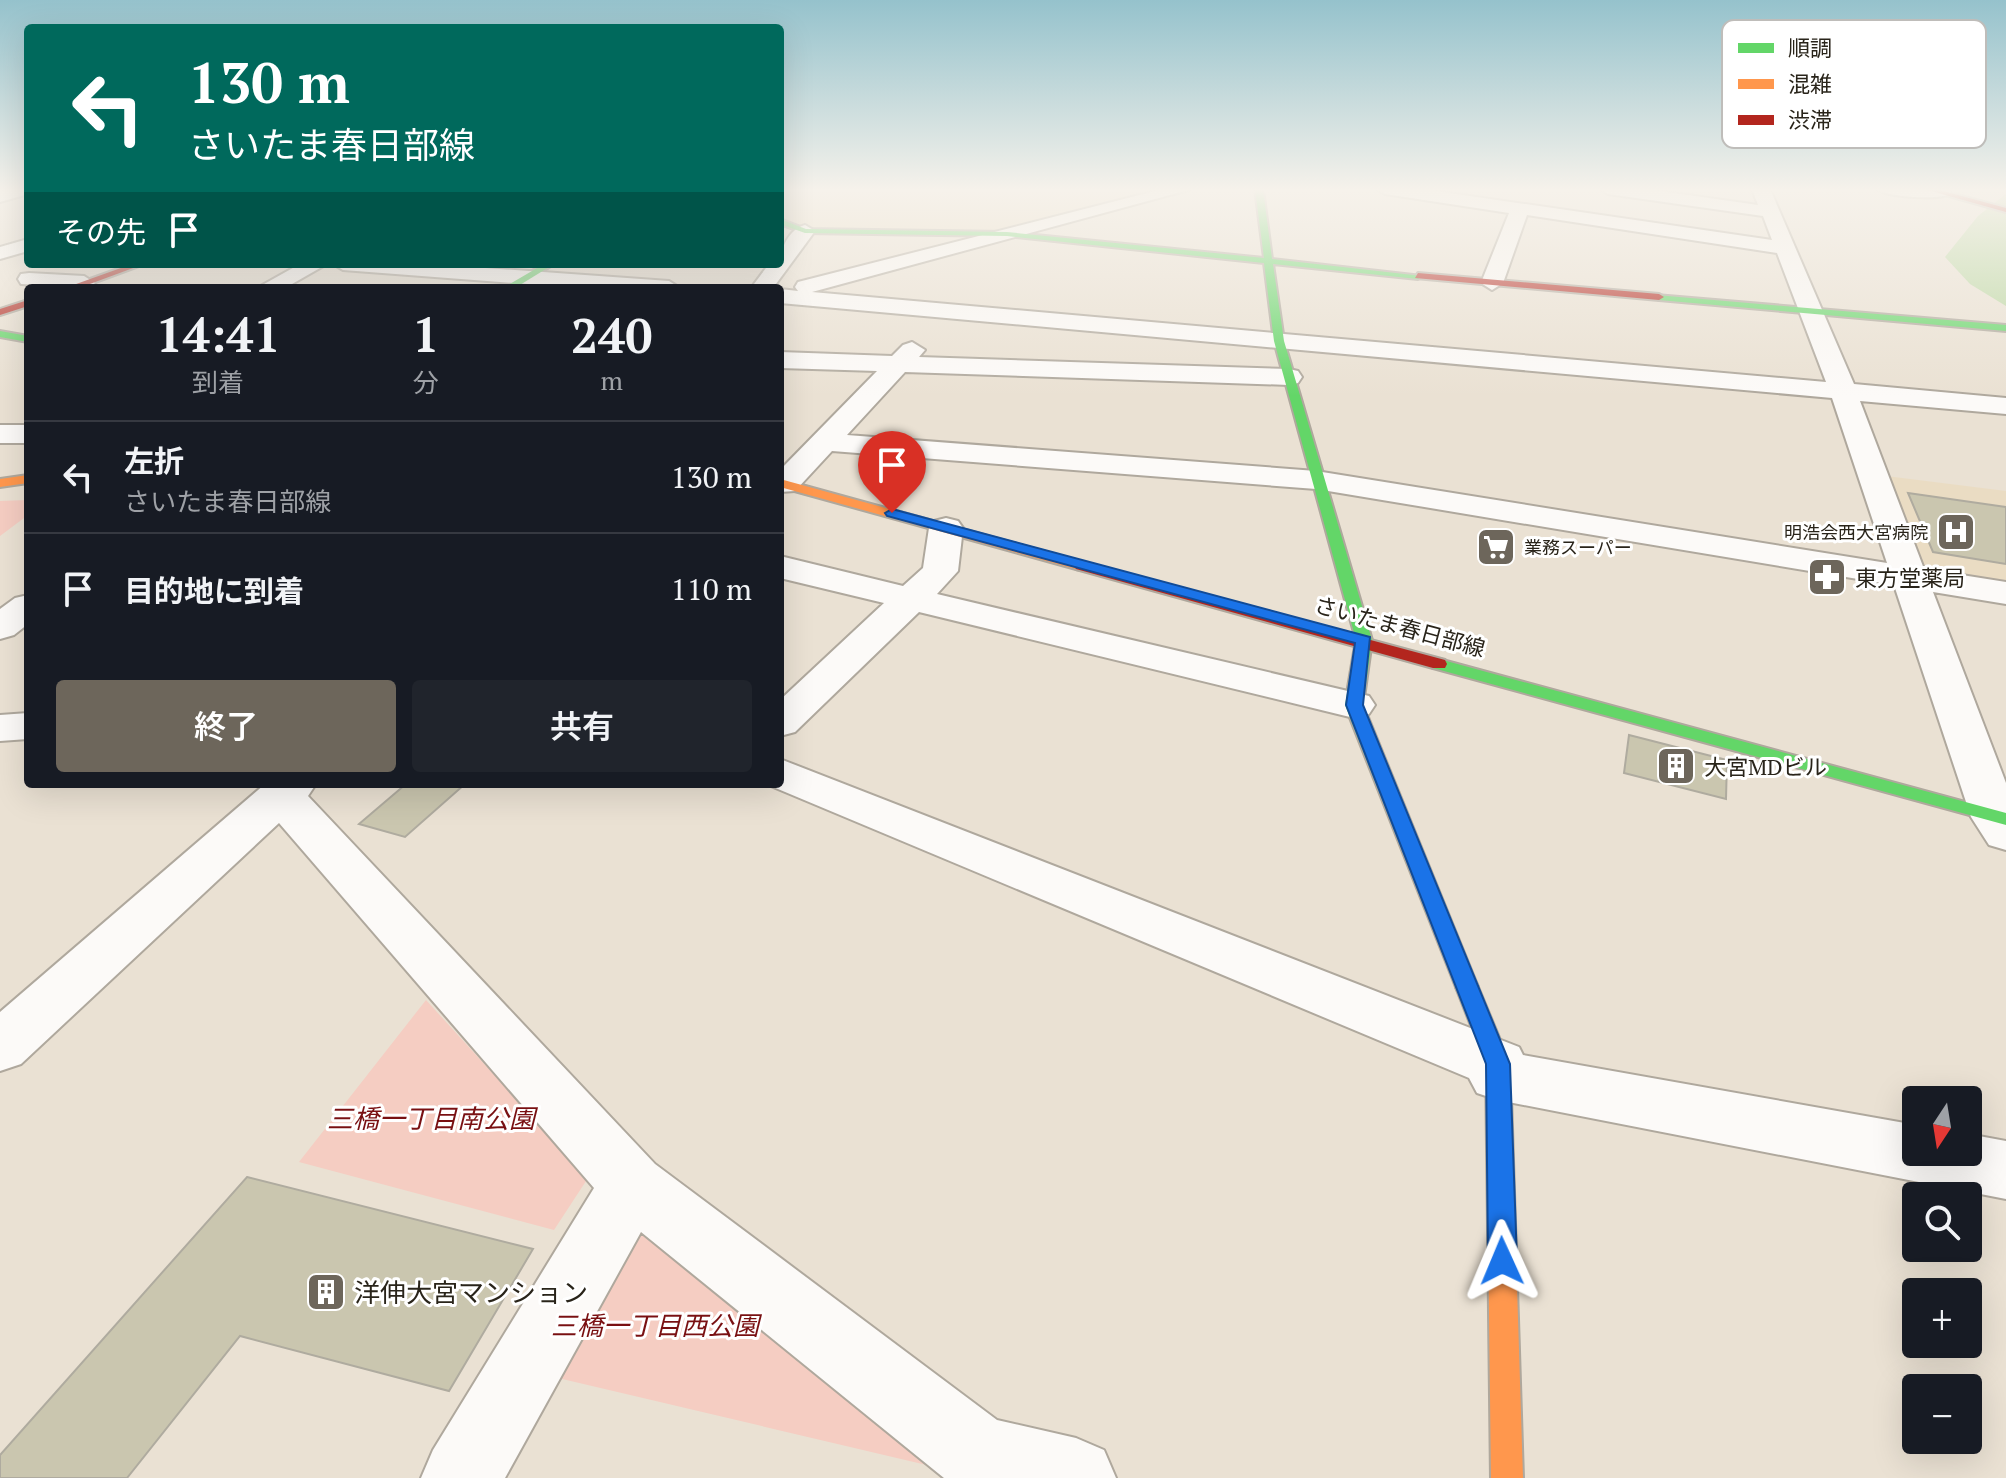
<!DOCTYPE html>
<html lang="ja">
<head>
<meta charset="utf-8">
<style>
	body { margin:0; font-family:"PT Serif","Noto Sans JP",serif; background:#20242c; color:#f1f3f6; height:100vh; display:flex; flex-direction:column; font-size:30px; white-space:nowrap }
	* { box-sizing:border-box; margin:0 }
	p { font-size:26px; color:#9ea1a6 }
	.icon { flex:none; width:44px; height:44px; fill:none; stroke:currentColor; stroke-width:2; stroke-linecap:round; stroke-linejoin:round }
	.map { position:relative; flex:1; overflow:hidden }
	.details { position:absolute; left:24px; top:284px; width:760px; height:504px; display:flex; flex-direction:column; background:#171b24; border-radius:8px; box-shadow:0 8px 32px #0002 }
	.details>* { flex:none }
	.top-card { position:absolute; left:24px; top:24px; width:760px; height:244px; border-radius:8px; box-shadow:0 8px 32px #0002; background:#00695c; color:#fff; overflow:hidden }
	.needle { width:52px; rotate:192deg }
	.buttons { position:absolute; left:1902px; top:1086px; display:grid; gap:16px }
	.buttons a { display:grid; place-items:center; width:80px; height:80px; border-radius:8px; background:#171b24; box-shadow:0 8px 32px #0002; font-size:40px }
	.pin { position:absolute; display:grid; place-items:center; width:68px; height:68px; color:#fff; margin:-82px -34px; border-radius:50% 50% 50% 0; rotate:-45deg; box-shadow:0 0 8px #0007 }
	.pin .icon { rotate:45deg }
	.me { position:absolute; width:88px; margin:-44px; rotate:359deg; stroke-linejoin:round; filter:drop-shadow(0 0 6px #0008) }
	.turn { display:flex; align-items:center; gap:28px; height:168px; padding:0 32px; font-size:36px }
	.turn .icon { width:104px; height:104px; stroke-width:2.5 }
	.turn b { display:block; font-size:56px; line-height:68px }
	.then { display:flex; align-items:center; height:76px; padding:0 32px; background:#0003; gap:16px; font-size:30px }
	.eta { display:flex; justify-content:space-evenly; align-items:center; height:136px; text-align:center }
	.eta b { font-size:48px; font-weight:600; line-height:56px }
	.primary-button { display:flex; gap:16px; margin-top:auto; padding:16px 32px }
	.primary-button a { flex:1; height:92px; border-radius:8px; background:#6d665b; color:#fff; font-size:32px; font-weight:600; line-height:92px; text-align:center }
	.primary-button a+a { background:#20242c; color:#f1f3f6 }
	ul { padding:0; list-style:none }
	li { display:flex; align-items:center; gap:24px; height:112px; padding:0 32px; border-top:2px solid #363941 }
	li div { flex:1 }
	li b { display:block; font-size:30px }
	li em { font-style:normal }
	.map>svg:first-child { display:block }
	.built { fill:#eadcc3 }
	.green { fill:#f5cdc2 }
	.water { fill:#b9d7a1 }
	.building { fill:#cac6af; stroke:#afab9f; stroke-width:2 }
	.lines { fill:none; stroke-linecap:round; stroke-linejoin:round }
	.street-casing { stroke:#afa89d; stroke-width:4 }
	.fast-casing { stroke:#afa89d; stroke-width:4 }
	.slow-casing { stroke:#afa89d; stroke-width:4 }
	.jam-casing { stroke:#afa89d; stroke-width:4 }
	.street { fill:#fcfaf8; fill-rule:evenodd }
	.fast { fill:#63d668; fill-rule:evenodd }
	.slow { fill:#ff974d; fill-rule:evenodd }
	.jam { fill:#b3261e; fill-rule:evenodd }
	.route { fill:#1a73e8; stroke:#114b97; stroke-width:2 }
	.labels { text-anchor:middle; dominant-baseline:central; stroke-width:6; stroke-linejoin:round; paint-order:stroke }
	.far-poi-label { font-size:18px; fill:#29241a; stroke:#fff; text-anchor:end }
	.poi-label { font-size:22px; fill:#29241a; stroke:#fff; text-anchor:start }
	.street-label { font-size:22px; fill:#29241a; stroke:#fff }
	.near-park-label { font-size:26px; font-style:italic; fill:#791012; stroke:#fff }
	.near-poi-label { font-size:26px; fill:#29241a; stroke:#fff; text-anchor:start }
	.key { fill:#fff; stroke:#bfbdba; stroke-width:2 }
	.key-label { font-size:22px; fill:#29241a }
</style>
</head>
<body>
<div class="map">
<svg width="2006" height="1478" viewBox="0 0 2006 1478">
	<rect width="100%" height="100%" fill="#eae1d3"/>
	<!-- built -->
	<path class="built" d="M 790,189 L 1179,189 L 1015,231 L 804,228 L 780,218 L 780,194 Z
		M 1886,476 L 2006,491 L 2006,586 L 1920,572 Z"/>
	<!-- green -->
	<path class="green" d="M 28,500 L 28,515 L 0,536 L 0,501 Z
		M 426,1000 L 588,1178 L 554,1230 L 299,1162 Z
		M 632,1214 L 969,1475 L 541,1374 Z"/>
	<!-- water -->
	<path class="water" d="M 2006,194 L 2006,306 L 1970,284 L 1945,257 L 1978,216 Z"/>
	<!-- building -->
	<path class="building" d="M 1908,493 L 2006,507 L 2006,564 L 1933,552 Z
		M 1629,735 L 1727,760 L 1726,799 L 1624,773 Z
		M 406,784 L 465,784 L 405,837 L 359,824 Z
		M 247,1177 L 533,1249 L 449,1391 L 240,1336 L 127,1478 L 0,1478 L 0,1455 Z"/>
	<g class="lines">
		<defs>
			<path id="street" d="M 8,189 L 28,189 L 28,194 L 0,202 L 0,192 Z
				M 1163,189 L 1192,189 L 812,292 L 1826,382 L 1777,253 L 1527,215 L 1503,283 L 1492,290 L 1481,283 L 1509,213 L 1385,194 L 1377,189 L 1422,189 L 1772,240 L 1763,216 L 1608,194 L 1600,189 L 1646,189 L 1758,205 L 1752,189 L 1770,189 L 1854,384 L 2006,398 L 2006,414 L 1860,401 L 1924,569 L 2006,582 L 2006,604 L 1933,592 L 2006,783 L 2006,850 L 1989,845 L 1971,817 L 1894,585 L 1316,489 L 832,451 L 795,491 L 780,492 L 780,470 L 877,371 L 780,368 L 780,352 L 892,356 L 903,345 L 912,342 L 925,350 L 919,357 L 1289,369 L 1298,371 L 1302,377 L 1298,383 L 1289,385 L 905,372 L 847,435 L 1316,471 L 1887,563 L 1832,398 L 780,303 L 780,289 L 798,291 L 795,287 L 798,282 Z
				M 1877,189 L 1948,189 L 1951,193 C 1942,201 1886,197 1877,189 Z
				M 805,225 L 815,231 L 773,288 L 751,288 L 769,264 L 780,264 C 780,249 789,229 805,225 Z
				M 28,239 L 28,251 L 0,259 L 0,247 Z
				M 300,264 L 327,264 L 285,288 L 257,288 Z
				M 333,264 L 429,264 L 669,281 L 680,288 L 580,288 L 343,270 Z
				M 29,273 L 84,276 L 95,283 L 90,288 L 21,284 L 18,279 L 21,274 Z
				M 0,425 L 28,425 L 28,443 L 0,443 Z
				M 946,518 L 958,521 L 963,528 L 958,571 L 937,594 L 1369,696 L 1375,705 L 1369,714 L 1354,718 L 919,612 L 795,732 L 780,736 L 780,700 L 884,603 L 780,578 L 780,556 L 903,586 L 923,568 L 929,528 L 934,521 Z
				M 28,595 L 28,624 L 14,635 L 0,639 L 0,609 L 15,598 Z
				M 28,713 L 28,739 L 0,741 L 0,715 Z
				M 780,759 L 1519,1047 L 1523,1055 L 1916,1125 L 1916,1152 L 1968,1152 L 1968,1134 L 2006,1141 L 2006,1199 L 1498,1100 L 1477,1093 L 1469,1078 L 766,784 L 780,784 Z
				M 265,784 L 316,784 L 308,796 L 655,1164 L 997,1420 L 1076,1438 L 1104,1450 L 1116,1478 L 944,1478 L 641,1232 L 505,1478 L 421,1478 L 433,1450 L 594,1188 L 279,823 L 21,1064 L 0,1071 L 0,1012 Z"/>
			<path id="fast" d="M 1255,189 L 1263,189 L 1272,259 L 1422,276 L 1418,279 L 1273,264 L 1284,341 L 1372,640 L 1363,705 L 1478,987 L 1475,993 L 1467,996 L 1459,993 L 1456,987 L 1345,705 L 1356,640 L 1274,341 L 1264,263 L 1007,236 L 805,233 L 780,224 L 780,219 L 806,229 L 1007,232 L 1264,258 Z
				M 544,264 L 554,264 L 515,288 L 503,288 Z
				M 1656,295 L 2006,325 L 2006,331 L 1659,300 Z
				M 0,331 L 28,336 L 28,342 L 0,337 Z
				M 1439,659 L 2006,813 L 2006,825 L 1433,668 L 1431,664 L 1433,660 Z"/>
			<path id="slow" d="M 28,475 L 28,483 L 0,487 L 0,479 Z
				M 780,479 L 1086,563 L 1088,566 L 1081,570 L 1076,569 L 780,487 Z
				M 1467,978 L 1475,981 L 1478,987 L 1510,1064 L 1523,1478 L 1491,1478 L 1486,1064 L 1456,987 L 1459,981 Z"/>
			<path id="jam" d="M 1924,189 L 1936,189 L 2006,208 L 2006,212 Z
				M 132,264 L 144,264 L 79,288 L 65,288 Z
				M 1418,273 L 1659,294 L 1664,297 L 1659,300 L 1415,278 Z
				M 28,300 L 28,306 L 0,315 L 0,309 Z
				M 1081,562 L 1445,660 L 1447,664 L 1445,668 L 1433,668 L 1076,569 L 1074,566 Z"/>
		</defs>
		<!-- street casing -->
		<use href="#street" class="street-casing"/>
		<!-- fast casing -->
		<use href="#fast" class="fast-casing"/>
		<!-- slow casing -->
		<use href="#slow" class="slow-casing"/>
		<!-- jam casing -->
		<use href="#jam" class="jam-casing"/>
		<!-- street -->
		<use href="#street" class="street"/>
		<!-- fast -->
		<use href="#fast" class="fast"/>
		<!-- slow -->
		<use href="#slow" class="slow"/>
		<!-- jam -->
		<use href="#jam" class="jam"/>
	</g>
	<!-- sky -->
	<linearGradient id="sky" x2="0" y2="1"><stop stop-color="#95c2cc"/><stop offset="0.48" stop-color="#f6f2eb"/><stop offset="1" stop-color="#f6f2eb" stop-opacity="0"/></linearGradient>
	<rect width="2006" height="396" fill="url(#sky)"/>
	<!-- route -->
	<path class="route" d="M 892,509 L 1370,637 L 1363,705 L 1510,1064 L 1517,1261 L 1513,1271 L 1502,1275 L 1492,1271 L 1488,1261 L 1486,1064 L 1346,705 L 1355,643 L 887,516 L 885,513 Z"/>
	<!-- icons -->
	<defs>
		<symbol id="hospital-square" viewBox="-11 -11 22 22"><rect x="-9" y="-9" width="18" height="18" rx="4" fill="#6d665b" stroke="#fff"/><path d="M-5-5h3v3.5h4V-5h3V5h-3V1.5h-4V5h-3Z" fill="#fff"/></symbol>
		<symbol id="supermarket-square" viewBox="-11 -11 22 22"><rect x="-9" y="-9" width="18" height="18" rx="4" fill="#6d665b" stroke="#fff"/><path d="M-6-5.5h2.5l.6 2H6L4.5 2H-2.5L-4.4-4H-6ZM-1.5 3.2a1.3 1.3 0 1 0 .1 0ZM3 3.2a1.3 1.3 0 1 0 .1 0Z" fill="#fff"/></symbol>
		<symbol id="pharmacy-square" viewBox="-11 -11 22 22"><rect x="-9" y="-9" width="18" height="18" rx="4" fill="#6d665b" stroke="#fff"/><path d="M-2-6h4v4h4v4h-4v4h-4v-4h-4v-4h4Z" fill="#fff"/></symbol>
		<symbol id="building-square" viewBox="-11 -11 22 22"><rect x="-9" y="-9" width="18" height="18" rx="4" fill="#6d665b" stroke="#fff"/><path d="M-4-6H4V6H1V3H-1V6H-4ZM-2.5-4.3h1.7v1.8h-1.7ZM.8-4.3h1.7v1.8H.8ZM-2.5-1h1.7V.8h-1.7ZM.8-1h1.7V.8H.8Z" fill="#fff"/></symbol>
	</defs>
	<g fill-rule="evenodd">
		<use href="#hospital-square" x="1934" y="510" width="44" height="44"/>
		<use href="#supermarket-square" x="1474" y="525" width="44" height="44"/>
		<use href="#pharmacy-square" x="1805" y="555" width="44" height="44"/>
		<use href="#building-square" x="1654" y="744" width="44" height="44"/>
		<use href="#building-square" x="304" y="1270" width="44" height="44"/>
	</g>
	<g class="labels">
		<!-- far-poi labels -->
		<g class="far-poi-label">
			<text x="1928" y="532">明浩会西大宮病院</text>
			<text x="1524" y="547" text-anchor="start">業務スーパー</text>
		</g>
		<!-- poi labels -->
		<g class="poi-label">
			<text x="1855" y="577">東方堂薬局</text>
			<text x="1704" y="766">大宮MDビル</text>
		</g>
		<!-- street labels -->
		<g class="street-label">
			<text transform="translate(1400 626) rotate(15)">さいたま春日部線</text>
		</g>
		<!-- near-park labels -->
		<g class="near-park-label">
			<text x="431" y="1118">三橋一丁目南公園</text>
			<text x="655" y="1325">三橋一丁目西公園</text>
		</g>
		<!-- near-poi labels -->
		<g class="near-poi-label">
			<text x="354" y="1292">洋伸大宮マンション</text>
		</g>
	</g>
	<!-- legend -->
	<rect x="1722" y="20" width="264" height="128" rx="12" class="key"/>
	<rect x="1738" y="43" width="36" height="10" fill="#63d668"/>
	<rect x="1738" y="79" width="36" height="10" fill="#ff974d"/>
	<rect x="1738" y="115" width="36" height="10" fill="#b3261e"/>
	<g class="key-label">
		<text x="1788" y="56">順調</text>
		<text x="1788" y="92">混雑</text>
		<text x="1788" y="128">渋滞</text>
	</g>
</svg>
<div class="buttons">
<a><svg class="needle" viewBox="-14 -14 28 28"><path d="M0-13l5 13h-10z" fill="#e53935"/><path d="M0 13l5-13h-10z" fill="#9ea1a6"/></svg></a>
<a><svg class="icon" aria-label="search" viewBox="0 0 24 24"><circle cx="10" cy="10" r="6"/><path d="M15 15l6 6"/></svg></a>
<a>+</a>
<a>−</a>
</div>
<div class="pin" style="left:892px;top:513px;background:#d93025"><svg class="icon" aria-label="arrive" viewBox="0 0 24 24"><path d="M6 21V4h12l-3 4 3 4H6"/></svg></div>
<svg class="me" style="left:1502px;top:1261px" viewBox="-20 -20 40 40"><path d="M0-17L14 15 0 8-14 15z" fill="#1a73e8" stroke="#fff" stroke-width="4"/></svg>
<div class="top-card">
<div class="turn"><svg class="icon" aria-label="left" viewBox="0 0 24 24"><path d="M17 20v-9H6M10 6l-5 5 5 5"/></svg><div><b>130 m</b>さいたま春日部線</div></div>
<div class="then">その先<svg class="icon" aria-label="arrive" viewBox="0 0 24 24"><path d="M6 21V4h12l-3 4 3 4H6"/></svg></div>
</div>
<section class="details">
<div class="eta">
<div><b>14:41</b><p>到着</p></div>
<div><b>1</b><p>分</p></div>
<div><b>240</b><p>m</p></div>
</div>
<ul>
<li><svg class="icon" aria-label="left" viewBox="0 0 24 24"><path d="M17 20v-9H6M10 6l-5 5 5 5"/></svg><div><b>左折</b><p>さいたま春日部線</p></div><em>130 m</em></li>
<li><svg class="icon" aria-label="arrive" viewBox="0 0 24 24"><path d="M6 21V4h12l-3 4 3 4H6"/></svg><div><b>目的地に到着</b></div><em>110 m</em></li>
</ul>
<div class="primary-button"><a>終了</a><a>共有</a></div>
</section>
</div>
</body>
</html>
